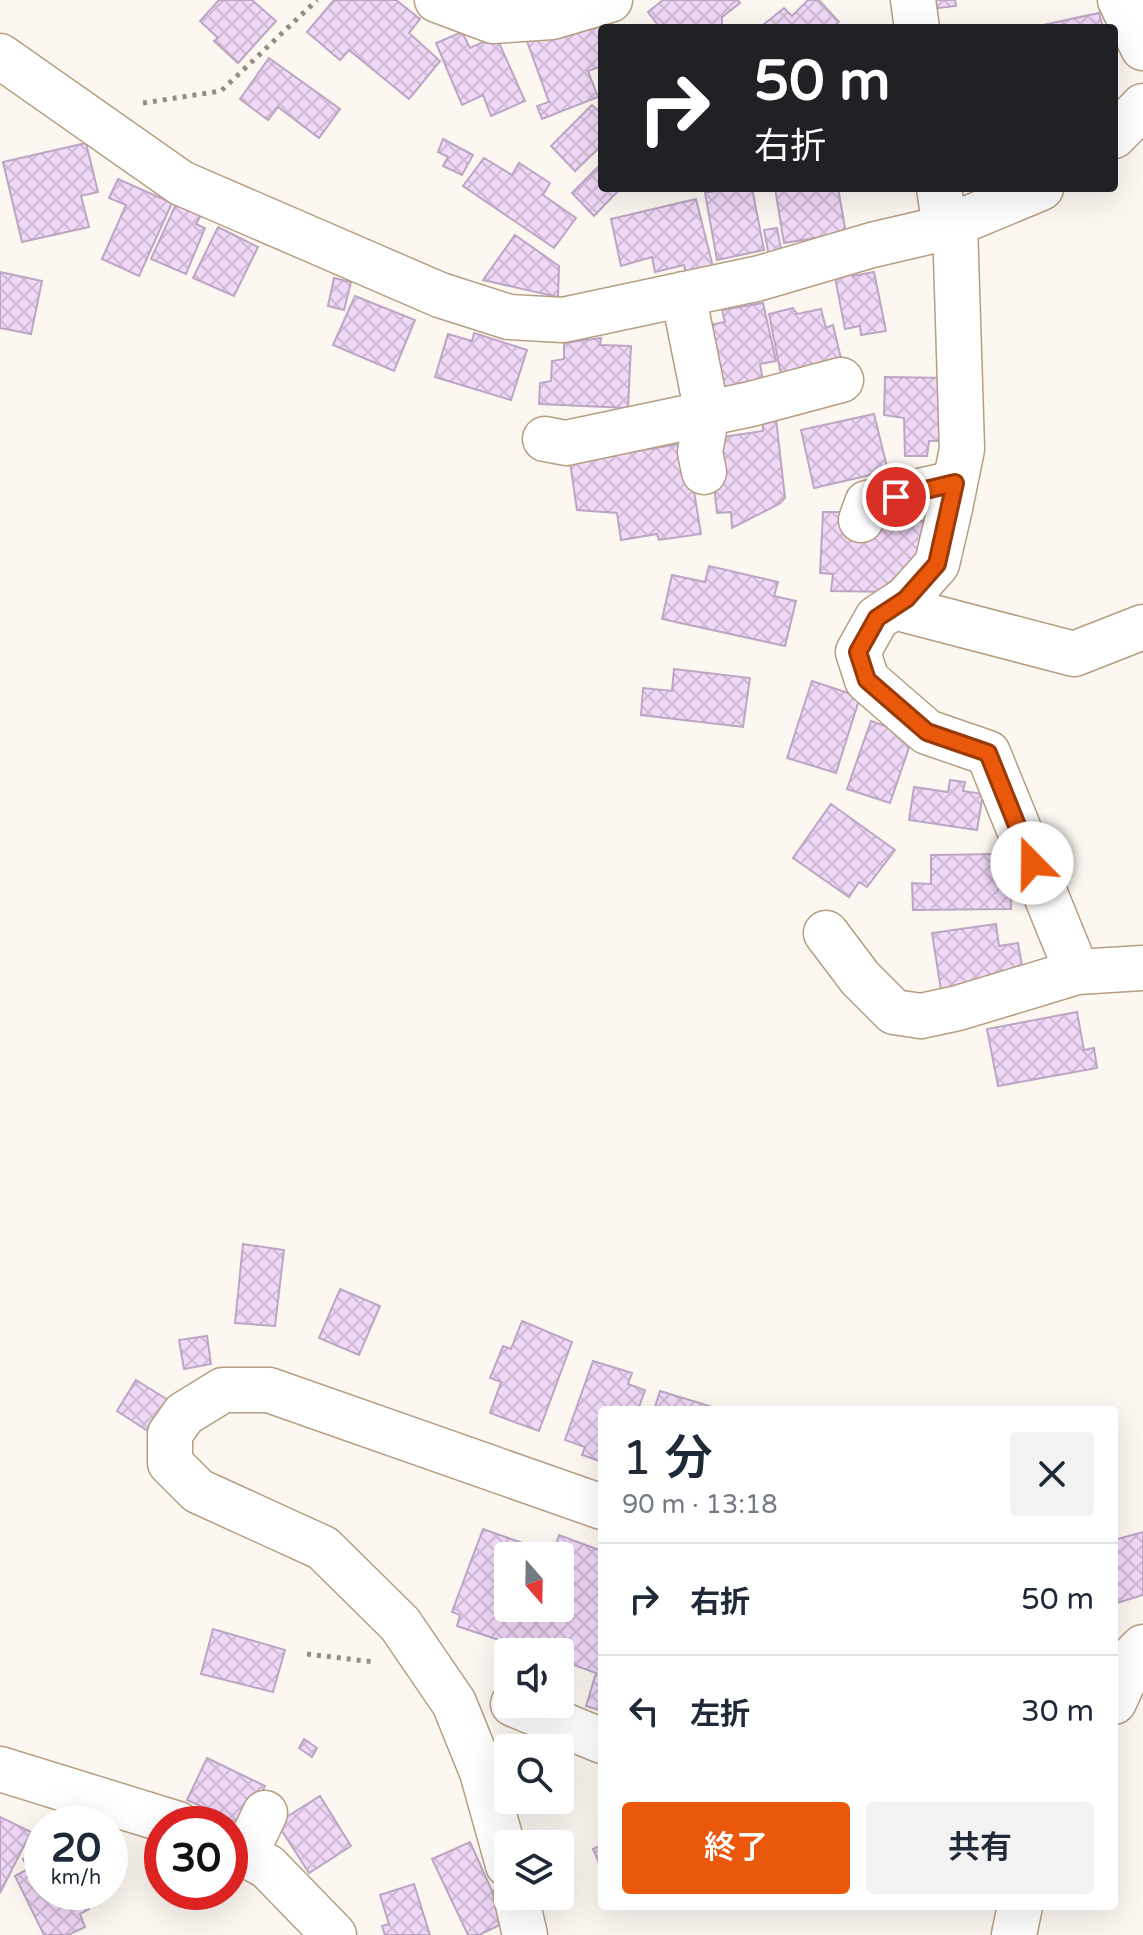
<!DOCTYPE html>
<html lang="ja">
<head>
<meta charset="utf-8">
<style>
	body { margin:0; font-family:"Varela Round","Noto Sans JP",sans-serif; background:#f2f2f3; color:#1f2937; height:100vh; display:flex; flex-direction:column; font-size:30px; white-space:nowrap }
	* { box-sizing:border-box; margin:0 }
	p { font-size:26px; color:#747a83 }
	.icon { flex:none; width:44px; height:44px; fill:none; stroke:currentColor; stroke-width:2; stroke-linecap:round; stroke-linejoin:round }
	.map { position:relative; flex:1; overflow:hidden }
	.sheet { position:absolute; left:598px; top:1406px; width:520px; height:504px; display:flex; flex-direction:column; background:#fff; border-radius:8px; box-shadow:0 8px 32px #0002 }
	.sheet>* { flex:none }
	.banner { position:absolute; left:598px; top:24px; width:520px; height:168px; border-radius:8px; box-shadow:0 8px 32px #0002; background:#202124; color:#fff; overflow:hidden }
	.needle { width:52px; rotate:160deg }
	.fabs { position:absolute; left:494px; top:1542px; display:grid; gap:16px }
	.fabs a { display:grid; place-items:center; width:80px; height:80px; border-radius:8px; background:#fff; box-shadow:0 8px 32px #0002; font-size:40px }
	.speed { position:absolute; left:24px; top:1806px; display:flex; gap:16px; font-size:40px; font-weight:700; text-align:center }
	.speed>* { display:grid; place-content:center; width:104px; height:104px; border-radius:50%; background:#fff; box-shadow:0 8px 32px #0002; line-height:1 }
	.speed small { font-size:20px; font-weight:400 }
	.speed .limit { border:12px solid #d22; background:#fff; color:#111 }
	.pin { position:absolute; display:grid; place-items:center; width:68px; height:68px; color:#fff; margin:-34px; border:4px solid #fff; border-radius:50%; box-shadow:0 2px 8px #0007 }
	.me { position:absolute; width:88px; margin:-44px; rotate:338deg; stroke-linejoin:round; filter:drop-shadow(0 0 6px #0008) }
	.turn { display:flex; align-items:center; gap:28px; height:168px; padding:0 24px; font-size:36px }
	.turn .icon { width:104px; height:104px; stroke-width:2.5 }
	.turn b { display:block; font-size:56px; line-height:68px }
	.round { display:grid; place-items:center; flex:none; width:84px; height:84px; border-radius:8px; background:#f2f2f3 }
	.headline { display:flex; align-items:center; justify-content:space-between; height:136px; padding:0 24px }
	h1 { font-size:48px; font-weight:600; line-height:60px }
	.button { display:flex; gap:16px; margin-top:auto; padding:16px 24px }
	.button a { flex:1; height:92px; border-radius:8px; background:#ea580c; color:#fff; font-size:32px; font-weight:600; line-height:92px; text-align:center }
	.button a+a { background:#f2f2f3; color:#1f2937 }
	ul { padding:0; list-style:none }
	li { display:flex; align-items:center; gap:24px; height:112px; padding:0 24px; border-top:2px solid #e0e1e3 }
	li div { flex:1 }
	li b { display:block; font-size:30px }
	li em { font-style:normal }
	.map>svg:first-child { display:block }
	.building { fill:url(#building-cross-hatch); stroke:#bca6c3; stroke-width:2; fill-rule:evenodd }
	.lines { fill:none; stroke-linecap:round; stroke-linejoin:round }
	.minor-casing { stroke:#b69e83; stroke-width:47 }
	.path { stroke:#948d84; stroke-width:5; stroke-dasharray:4 6; stroke-linecap:butt }
	.minor { stroke:#fff; stroke-width:44 }
	.route-casing { stroke:#983908; stroke-width:20 }
	.route { stroke:#ea580c; stroke-width:14 }
</style>
</head>
<body>
<div class="map">
<svg width="1143" height="1935" viewBox="0 0 1143 1935">
	<defs>
		<pattern id="building-cross-hatch" width="8" height="8" patternUnits="userSpaceOnUse" patternTransform="scale(2)"><rect width="8" height="8" fill="#f0d8f8"/><path d="M0 0l8 8M0 8l8-8" fill="none" stroke="#cfbad4"/></pattern>
	</defs>
	<rect width="100%" height="100%" fill="#fcf7f1"/>
	<!-- building -->
	<path class="building" d="M 219,0 L 252,0 L 276,21 L 238,63 L 214,41 L 218,38 L 200,21 Z
		M 334,0 L 396,0 L 420,19 L 409,33 L 440,61 L 409,99 L 349,50 L 340,60 L 307,32 Z
		M 663,0 L 738,0 L 740,3 L 722,17 L 722,24 L 717,28 L 660,28 L 648,12 Z
		M 808,0 L 819,0 L 839,22 L 832,28 L 766,28 L 763,25 L 784,8 L 792,16 Z
		M 929,0 L 955,0 L 956,6 L 930,9 Z
		M 1099,13 L 1103,28 L 1029,28 Z
		M 607,17 L 611,28 L 602,28 L 602,66 L 588,71 L 598,97 L 542,119 L 537,106 L 549,102 L 524,33 Z
		M 462,32 L 470,48 L 496,36 L 525,101 L 491,116 L 483,95 L 462,105 L 436,43 Z
		M 269,58 L 340,109 L 319,138 L 278,107 L 268,120 L 240,99 Z
		M 592,105 L 602,114 L 602,145 L 575,171 L 551,146 Z
		M 443,139 L 473,155 L 462,175 L 443,166 L 448,157 L 438,152 Z
		M 86,143 L 98,192 L 81,196 L 89,227 L 22,242 L 3,162 Z
		M 484,158 L 512,175 L 519,163 L 550,183 L 543,195 L 576,218 L 554,248 L 463,186 Z
		M 602,163 L 602,188 L 621,188 L 594,216 L 572,193 Z
		M 118,179 L 172,203 L 139,276 L 102,259 L 126,205 L 109,198 Z
		M 734,188 L 752,188 L 764,250 L 717,260 L 705,193 Z
		M 775,188 L 838,188 L 846,233 L 784,243 Z
		M 696,199 L 713,267 L 686,273 L 684,265 L 655,272 L 652,257 L 621,266 L 611,219 Z
		M 176,204 L 201,215 L 196,224 L 205,228 L 186,274 L 151,259 Z
		M 218,227 L 258,247 L 234,296 L 193,278 Z
		M 777,228 L 782,254 L 769,256 L 764,230 Z
		M 515,235 L 559,266 L 558,297 L 483,280 Z
		M 852,268 L 853,276 L 874,272 L 886,331 L 861,335 L 860,326 L 845,329 L 834,272 Z
		M 0,272 L 42,281 L 31,334 L 0,328 Z
		M 334,278 L 351,282 L 344,310 L 328,306 Z
		M 355,296 L 415,320 L 394,371 L 333,345 Z
		M 763,303 L 776,361 L 760,364 L 764,386 L 724,395 L 710,325 L 725,322 L 722,310 Z
		M 793,308 L 797,314 L 821,309 L 826,328 L 833,325 L 843,367 L 782,380 L 769,314 Z
		M 474,333 L 527,350 L 511,400 L 435,377 L 448,334 L 472,341 Z
		M 601,338 L 600,345 L 631,346 L 628,408 L 539,404 L 540,383 L 551,381 L 552,361 L 564,359 L 564,343 Z
		M 885,377 L 951,378 L 951,441 L 929,441 L 927,456 L 905,456 L 904,418 L 884,415 Z
		M 775,410 L 785,498 L 779,504 L 732,528 L 731,512 L 717,513 L 714,485 L 723,484 L 715,438 L 763,431 L 762,412 Z
		M 874,414 L 888,471 L 814,488 L 801,430 Z
		M 686,443 L 701,534 L 659,540 L 657,534 L 621,540 L 617,513 L 577,510 L 570,462 Z
		M 823,512 L 843,512 L 878,521 L 924,521 L 923,562 L 895,592 L 831,591 L 833,574 L 820,573 Z
		M 709,566 L 778,582 L 774,596 L 796,601 L 785,646 L 662,619 L 672,575 L 705,582 Z
		M 674,669 L 750,678 L 743,727 L 641,715 L 643,688 L 672,691 Z
		M 812,681 L 860,697 L 836,773 L 787,758 Z
		M 871,721 L 913,736 L 890,803 L 847,789 Z
		M 950,780 L 965,782 L 963,791 L 983,794 L 977,830 L 909,820 L 914,787 L 948,792 Z
		M 831,804 L 895,850 L 867,887 L 859,882 L 849,897 L 793,858 Z
		M 1000,854 L 998,872 L 1010,871 L 1011,909 L 913,910 L 912,883 L 931,884 L 931,855 Z
		M 996,924 L 999,946 L 1018,943 L 1024,977 L 941,990 L 932,933 Z
		M 1077,1012 L 1084,1050 L 1094,1048 L 1097,1068 L 998,1086 L 987,1029 Z
		M 243,1244 L 284,1250 L 275,1326 L 235,1323 Z
		M 340,1289 L 380,1306 L 359,1355 L 319,1338 Z
		M 522,1321 L 572,1342 L 539,1431 L 490,1413 L 501,1382 L 490,1378 L 503,1346 L 511,1349 Z
		M 207,1336 L 211,1364 L 184,1369 L 179,1340 Z
		M 593,1361 L 632,1373 L 628,1384 L 645,1390 L 638,1410 L 602,1410 L 602,1462 L 582,1455 L 585,1447 L 565,1440 Z
		M 136,1380 L 168,1400 L 148,1431 L 117,1411 Z
		M 660,1391 L 716,1408 L 715,1410 L 654,1410 Z
		M 483,1529 L 553,1554 L 559,1535 L 602,1551 L 602,1711 L 586,1706 L 596,1673 L 560,1660 L 560,1652 L 535,1652 L 457,1626 L 460,1615 L 452,1612 ZM 508,1556 L 560,1556 L 560,1608 L 508,1608 Z
		M 1143,1532 L 1143,1595 L 1114,1604 L 1114,1540 Z
		M 213,1629 L 285,1650 L 273,1692 L 201,1674 Z
		M 304,1739 L 317,1748 L 312,1757 L 299,1748 Z
		M 207,1758 L 265,1786 L 245,1826 L 187,1800 Z
		M 320,1796 L 351,1846 L 309,1873 L 277,1823 Z
		M 0,1817 L 31,1832 L 0,1893 Z
		M 470,1842 L 506,1922 L 479,1935 L 468,1935 L 432,1859 Z
		M 602,1845 L 602,1869 L 593,1849 Z
		M 42,1850 L 42,1892 L 82,1892 L 89,1909 L 80,1914 L 85,1927 L 68,1935 L 44,1935 L 15,1876 L 28,1869 L 23,1859 Z
		M 414,1884 L 430,1935 L 385,1935 L 382,1926 L 389,1924 L 380,1895 Z"/>
	<g class="lines">
		<defs>
			<path id="minor" d="M 437,0 L 493,21 L 552,17 L 610,0
				M 913,0 L 917,28
				M 1120,0 L 1143,48
				M 0,56 L 181,183 L 440,295 L 509,317 L 563,320 L 760,278 L 872,245 L 945,228 L 1041,188
				M 1114,136 L 1143,106
				M 939,188 L 945,228
				M 955,224 L 962,449 L 950,508 L 937,564 L 906,599 L 877,618 L 858,652 L 867,680 L 927,732 L 988,753 L 1077,972
				M 683,294 L 707,413 L 700,452 L 704,472
				M 545,439 L 566,443 L 751,404 L 841,380
				M 861,520 L 867,503 L 955,483
				M 894,607 L 1074,654 L 1143,627
				M 826,933 L 860,978 L 894,1012 L 921,1016 L 958,1008 L 1077,972 L 1143,968
				M 1114,1702 L 1136,1654 L 1143,1647
				M 513,1704 L 602,1741
				M 0,1769 L 178,1824
				M 230,1846 L 268,1867 L 334,1935
				M 245,1855 L 265,1813
				M 508,1865 L 482,1772 L 454,1703 L 400,1624 L 323,1548 L 198,1491 L 170,1463 L 170,1434 L 184,1414 L 223,1390 L 269,1390 L 602,1507
				M 516,1896 L 525,1935
				M 1014,1935 L 1020,1906"/>
		</defs>
		<!-- minor casing -->
		<use href="#minor" class="minor-casing"/>
		<!-- path -->
		<path class="path" d="M 143,103 L 221,91 L 317,0
			M 307,1654 L 374,1662"/>
		<!-- minor -->
		<use href="#minor" class="minor"/>
	</g>
	<g class="lines">
		<defs>
			<path id="route" d="M 896,497 L 955,483 L 937,564 L 906,599 L 877,618 L 858,652 L 867,680 L 927,732 L 988,753 L 1032,863"/>
		</defs>
		<!-- route casing -->
		<use href="#route" class="route-casing"/>
		<!-- route -->
		<use href="#route" class="route"/>
	</g>
</svg>
<div class="fabs">
<a><svg class="needle" viewBox="-14 -14 28 28"><path d="M0-13l5 13h-10z" fill="#e53935"/><path d="M0 13l5-13h-10z" fill="#747a83"/></svg></a>
<a><svg class="icon" aria-label="sound" viewBox="0 0 24 24"><path d="M4 9h4l5-4v14l-5-4H4zM17 9q2 3 0 6"/></svg></a>
<a><svg class="icon" aria-label="search" viewBox="0 0 24 24"><circle cx="10" cy="10" r="6"/><path d="M15 15l6 6"/></svg></a>
<a><svg class="icon" aria-label="layers" viewBox="0 0 24 24"><path d="M12 4l9 5-9 5-9-5zM3 14l9 5 9-5"/></svg></a>
</div>
<div class="speed"><div>20<small>km/h</small></div><div class="limit">30</div></div>
<div class="pin" style="left:896px;top:497px;background:#d93025"><svg class="icon" aria-label="arrive" viewBox="0 0 24 24"><path d="M6 21V4h12l-3 4 3 4H6"/></svg></div>
<svg class="me" style="left:1032px;top:863px" viewBox="-20 -20 40 40"><circle r="19" fill="#fff"/><path d="M0-13L10 11 0 6-10 11z" fill="#ea580c"/></svg>
<div class="banner">
<div class="turn"><svg class="icon" aria-label="right" viewBox="0 0 24 24"><path d="M7 20v-9h11M14 6l5 5-5 5"/></svg><div><b>50 m</b>右折</div></div>
</div>
<section class="sheet">
<div class="headline"><div><h1>1 分</h1><p>90 m · 13:18</p></div><a class="round"><svg class="icon" aria-label="close" viewBox="0 0 24 24"><path d="M6 6l12 12M18 6L6 18"/></svg></a></div>
<ul>
<li><svg class="icon" aria-label="right" viewBox="0 0 24 24"><path d="M7 20v-9h11M14 6l5 5-5 5"/></svg><div><b>右折</b></div><em>50 m</em></li>
<li><svg class="icon" aria-label="left" viewBox="0 0 24 24"><path d="M17 20v-9H6M10 6l-5 5 5 5"/></svg><div><b>左折</b></div><em>30 m</em></li>
</ul>
<div class="button"><a>終了</a><a>共有</a></div>
</section>
</div>
</body>
</html>
